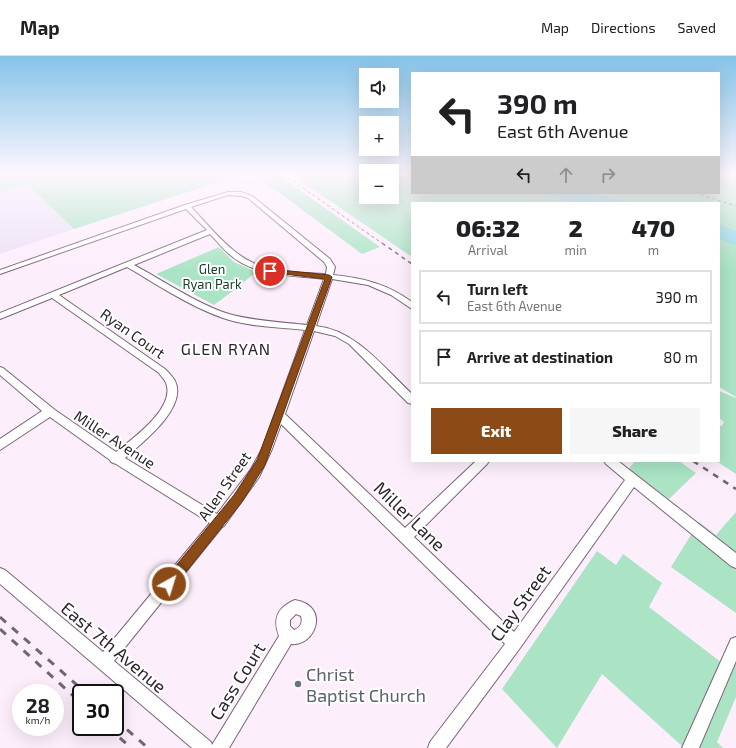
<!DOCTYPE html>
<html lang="en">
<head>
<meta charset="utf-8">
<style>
	body { margin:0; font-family:"Exo 2",sans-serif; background:#f6f6f6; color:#202124; height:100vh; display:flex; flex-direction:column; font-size:15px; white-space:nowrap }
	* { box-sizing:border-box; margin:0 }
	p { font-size:13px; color:#757577 }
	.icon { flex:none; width:22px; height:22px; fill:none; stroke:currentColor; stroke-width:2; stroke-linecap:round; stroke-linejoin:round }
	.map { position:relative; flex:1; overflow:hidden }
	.drawer { position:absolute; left:411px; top:146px; width:309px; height:260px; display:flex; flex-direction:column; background:#fff; border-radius:0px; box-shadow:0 4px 16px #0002 }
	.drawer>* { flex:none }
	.hud { position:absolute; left:411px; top:16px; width:309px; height:122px; border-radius:0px; box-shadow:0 4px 16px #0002; background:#fff; color:#202124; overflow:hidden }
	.controls { position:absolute; left:359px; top:12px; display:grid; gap:8px }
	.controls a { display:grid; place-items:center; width:40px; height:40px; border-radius:0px; background:#fff; box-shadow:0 4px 16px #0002; font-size:20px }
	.speed { position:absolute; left:12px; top:628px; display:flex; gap:8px; font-size:20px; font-weight:700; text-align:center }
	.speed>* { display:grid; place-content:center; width:52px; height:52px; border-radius:50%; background:#fff; box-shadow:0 4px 16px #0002; line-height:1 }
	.speed small { font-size:10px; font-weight:400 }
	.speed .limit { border:2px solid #111; border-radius:6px; background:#fff; color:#111 }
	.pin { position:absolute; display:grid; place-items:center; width:34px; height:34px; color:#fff; margin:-17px; border:2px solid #fff; border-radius:50%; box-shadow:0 1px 4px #0007 }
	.me { position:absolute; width:44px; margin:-22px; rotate:39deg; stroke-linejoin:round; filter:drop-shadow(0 0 3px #0008) }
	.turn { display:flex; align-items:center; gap:14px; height:84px; padding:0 20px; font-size:18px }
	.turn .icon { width:52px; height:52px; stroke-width:2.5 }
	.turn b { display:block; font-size:28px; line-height:34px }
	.lanes { display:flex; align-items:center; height:38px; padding:0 20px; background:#0003; justify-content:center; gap:20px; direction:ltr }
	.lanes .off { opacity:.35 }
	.eta { display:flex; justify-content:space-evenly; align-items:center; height:68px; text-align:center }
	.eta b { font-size:24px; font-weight:800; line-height:28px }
	.button { display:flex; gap:8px; margin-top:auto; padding:8px 20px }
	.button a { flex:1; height:46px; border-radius:0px; background:#8c4a17; color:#fff; font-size:16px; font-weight:800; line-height:46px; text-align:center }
	.button a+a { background:#f6f6f6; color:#202124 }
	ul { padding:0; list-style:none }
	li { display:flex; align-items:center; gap:12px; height:54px; margin:0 8px 6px; padding:0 12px; border:2px solid #e0e0e0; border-radius:0px }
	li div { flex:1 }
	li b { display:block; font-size:15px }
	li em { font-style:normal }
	header { display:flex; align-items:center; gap:24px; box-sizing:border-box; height:56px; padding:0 20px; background:#fff; border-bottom:1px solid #e0e0e0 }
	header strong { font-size:19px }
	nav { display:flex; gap:22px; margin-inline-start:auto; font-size:14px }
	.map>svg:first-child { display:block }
	.industrial { fill:#ece1f5 }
	.green { fill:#aae4c5 }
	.water { fill:#90d9e8 }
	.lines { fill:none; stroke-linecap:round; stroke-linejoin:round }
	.minor-casing { stroke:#7b6578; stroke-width:2 }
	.minor { fill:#fff; fill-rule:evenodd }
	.rail-far3 { stroke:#706670; stroke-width:1; stroke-dasharray:3 3; stroke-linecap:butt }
	.rail-far2 { stroke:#706670; stroke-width:1.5; stroke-dasharray:4 4; stroke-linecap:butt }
	.rail-far1 { stroke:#706670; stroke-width:2.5; stroke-dasharray:6 6; stroke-linecap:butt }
	.rail { stroke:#706670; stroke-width:3; stroke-dasharray:8 8; stroke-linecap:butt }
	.route { fill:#8c4a17; stroke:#5b300f }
	.worship-dot { fill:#6b7280; stroke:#fff; stroke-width:1.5 }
	.labels { text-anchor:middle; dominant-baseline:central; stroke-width:4; stroke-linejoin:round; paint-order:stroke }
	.far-park-label { font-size:13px; fill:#12422d; stroke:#fff }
	.street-label { font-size:15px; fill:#2d242d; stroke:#fff }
	.neighbourhood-label { font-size:16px; letter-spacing:1px; fill:#2d242d; stroke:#fff }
	.near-street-label { font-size:18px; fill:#2d242d; stroke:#fff }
	.near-worship-label { font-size:18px; fill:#5b616d; stroke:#fff; text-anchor:start }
</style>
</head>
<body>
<header>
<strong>Map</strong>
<nav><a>Map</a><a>Directions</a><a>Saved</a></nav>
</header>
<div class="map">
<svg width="736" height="692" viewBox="0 0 736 692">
	<rect width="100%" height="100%" fill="#fdeefc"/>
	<!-- industrial -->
	<path class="industrial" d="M 28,129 L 74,173 L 0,198 L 0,136 Z"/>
	<!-- green -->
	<path class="green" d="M 0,118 L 243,118 L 74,173 L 28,129 L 0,136 Z
		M 254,118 L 277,118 L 380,191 L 362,198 Z
		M 291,118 L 366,118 L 366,141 L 392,141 L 392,118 L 412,118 L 412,137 L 719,137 L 719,118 L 736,118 L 736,341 L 719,331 L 719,147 L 412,147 L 412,201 Z
		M 219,191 L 234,206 L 256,216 L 237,232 L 214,249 L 156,218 Z
		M 719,335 L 736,342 L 736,418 L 716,405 L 719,405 L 719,369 L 722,370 L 724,366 L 719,362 Z
		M 635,405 L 679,405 L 696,417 L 669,443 L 627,415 Z
		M 736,456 L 736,557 L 671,511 L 699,466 L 716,479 Z
		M 597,495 L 616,509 L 623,498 L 662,527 L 649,551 L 726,610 L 736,586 L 736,641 L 717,686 L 723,692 L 681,692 L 682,690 L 602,618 L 557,692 L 502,633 Z"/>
	<!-- water -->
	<path class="water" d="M 535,137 L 589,137 L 632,147 L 572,147 Z
		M 719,169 L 736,175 L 736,189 L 719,183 Z"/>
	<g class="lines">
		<defs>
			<path id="minor" d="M 228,136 L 241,136 L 252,140 L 330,203 L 335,211 L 333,219 C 364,222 387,228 412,246 L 412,253 L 391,239 L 368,229 L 332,223 L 316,270 C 356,274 384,312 412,338 L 412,348 L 408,347 L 349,288 L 335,280 L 314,275 L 285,358 L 405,472 L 476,405 L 489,405 L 487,408 L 414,481 L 514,576 L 625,424 L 606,408 L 604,405 L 618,405 L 736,497 L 736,512 L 731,510 L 634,431 L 520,592 L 446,692 L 428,692 L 430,686 L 505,588 L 281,368 L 272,393 L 259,421 L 224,470 L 222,471 L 114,605 L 211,686 L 212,689 L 279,580 C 272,562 278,551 295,544 C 331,550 315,591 291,588 L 229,692 L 192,692 L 0,528 L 0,512 L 5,514 L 103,596 L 210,467 L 116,408 L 111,406 L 110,404 L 50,361 L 0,394 L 0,383 L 42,355 L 0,319 L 0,311 L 3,312 L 55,354 L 116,396 C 132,383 176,352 166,327 C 165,324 161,320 159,317 L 52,242 L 0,263 L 0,257 L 207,174 L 186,153 L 0,218 L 0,214 L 185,149 ZM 228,139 L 241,140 L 248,142 L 324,206 L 327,211 L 326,218 C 308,217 288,217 271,213 C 236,206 214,175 191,151 ZM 210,178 C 216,184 222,192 229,198 C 255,221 292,219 324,223 L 307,269 C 281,266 254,265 229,258 C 199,249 162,224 134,209 ZM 127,211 C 158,229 189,250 223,262 C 249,271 278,271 305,274 L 262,393 L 251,413 L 217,458 L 125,402 C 142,387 188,352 175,325 C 173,321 168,316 165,313 L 59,239 ZM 296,558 L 301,560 C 303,567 300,572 294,574 L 290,570 L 290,564 Z
				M 736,581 L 736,605 L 699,692 L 682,692 L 731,583 Z"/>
		</defs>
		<!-- minor casing -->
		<use href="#minor" class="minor-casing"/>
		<!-- minor -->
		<use href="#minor" class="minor"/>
		<!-- rail-far3 -->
		<path class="rail-far3" d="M 283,118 L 383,188
			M 695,137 L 736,150"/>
		<!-- rail-far2 -->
		<path class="rail-far2" d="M 382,187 L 412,208"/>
		<!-- rail-far1 -->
		<path class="rail-far1" d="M 693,405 L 736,433"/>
		<!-- rail -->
		<path class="rail" d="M 0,561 L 86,637
			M 0,573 L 81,647
			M 115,663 L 148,692
			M 108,671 L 131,692"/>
	</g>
	<!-- sky -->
	<linearGradient id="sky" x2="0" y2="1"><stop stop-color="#85c3e8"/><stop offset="0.55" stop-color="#fef7fe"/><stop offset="1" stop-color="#fef7fe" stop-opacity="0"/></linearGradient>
	<rect width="736" height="215" fill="url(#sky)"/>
	<!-- route -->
	<path class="route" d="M 270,213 L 329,219 L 332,221 L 265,409 L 242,446 L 173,532 L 169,534 L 165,532 L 163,528 L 165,523 L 234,439 L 257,404 L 325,223 L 268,216 L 268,214 Z"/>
	<!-- markers -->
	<circle class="worship-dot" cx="298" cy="628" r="4"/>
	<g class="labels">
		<!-- far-park labels -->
		<g class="far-park-label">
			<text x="212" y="213">Glen<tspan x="212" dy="15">Ryan Park</tspan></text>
		</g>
		<!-- street labels -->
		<g class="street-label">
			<text transform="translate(133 277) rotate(35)">Ryan Court</text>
			<text transform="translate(115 383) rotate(33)">Miller Avenue</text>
			<text transform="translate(224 430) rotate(-55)">Allen Street</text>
		</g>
		<!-- neighbourhood labels -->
		<g class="neighbourhood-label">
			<text x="226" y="292">GLEN RYAN</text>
		</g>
		<!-- near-street labels -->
		<g class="near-street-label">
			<text transform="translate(410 460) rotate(44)">Miller Lane</text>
			<text transform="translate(520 547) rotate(-54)">Clay Street</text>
			<text transform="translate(114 591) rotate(40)">East 7th Avenue</text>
			<text transform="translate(237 625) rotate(-58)">Cass Court</text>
		</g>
		<!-- near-worship labels -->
		<g class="near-worship-label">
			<text x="306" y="618">Christ<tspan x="306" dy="21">Baptist Church</tspan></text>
		</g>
	</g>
</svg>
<div class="controls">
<a><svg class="icon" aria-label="sound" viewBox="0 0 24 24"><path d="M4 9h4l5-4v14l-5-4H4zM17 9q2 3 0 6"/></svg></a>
<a>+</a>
<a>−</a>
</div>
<div class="speed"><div>28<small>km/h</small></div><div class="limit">30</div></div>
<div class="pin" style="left:270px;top:215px;background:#d93025"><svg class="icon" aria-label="arrive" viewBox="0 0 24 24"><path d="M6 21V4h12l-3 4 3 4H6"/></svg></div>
<svg class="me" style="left:169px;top:528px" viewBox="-20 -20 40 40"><circle r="17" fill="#8c4a17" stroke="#fff" stroke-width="3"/><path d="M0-11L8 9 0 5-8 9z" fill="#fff"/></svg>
<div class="hud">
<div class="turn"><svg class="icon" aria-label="left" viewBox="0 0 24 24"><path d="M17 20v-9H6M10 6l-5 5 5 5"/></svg><div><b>390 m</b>East 6th Avenue</div></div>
<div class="lanes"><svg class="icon" aria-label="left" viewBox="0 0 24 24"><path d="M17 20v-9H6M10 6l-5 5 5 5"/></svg><svg class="icon off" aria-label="ahead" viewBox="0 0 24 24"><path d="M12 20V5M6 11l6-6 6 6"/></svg><svg class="icon off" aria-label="right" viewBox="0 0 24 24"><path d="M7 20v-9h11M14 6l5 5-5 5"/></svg></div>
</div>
<section class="drawer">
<div class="eta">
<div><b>06:32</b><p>Arrival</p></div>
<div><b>2</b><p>min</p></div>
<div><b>470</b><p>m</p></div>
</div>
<ul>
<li><svg class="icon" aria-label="left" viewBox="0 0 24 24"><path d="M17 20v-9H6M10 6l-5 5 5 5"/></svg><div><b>Turn left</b><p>East 6th Avenue</p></div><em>390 m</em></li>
<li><svg class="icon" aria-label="arrive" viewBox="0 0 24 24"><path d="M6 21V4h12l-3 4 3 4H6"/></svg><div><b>Arrive at destination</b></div><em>80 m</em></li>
</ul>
<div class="button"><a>Exit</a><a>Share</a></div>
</section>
</div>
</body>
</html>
